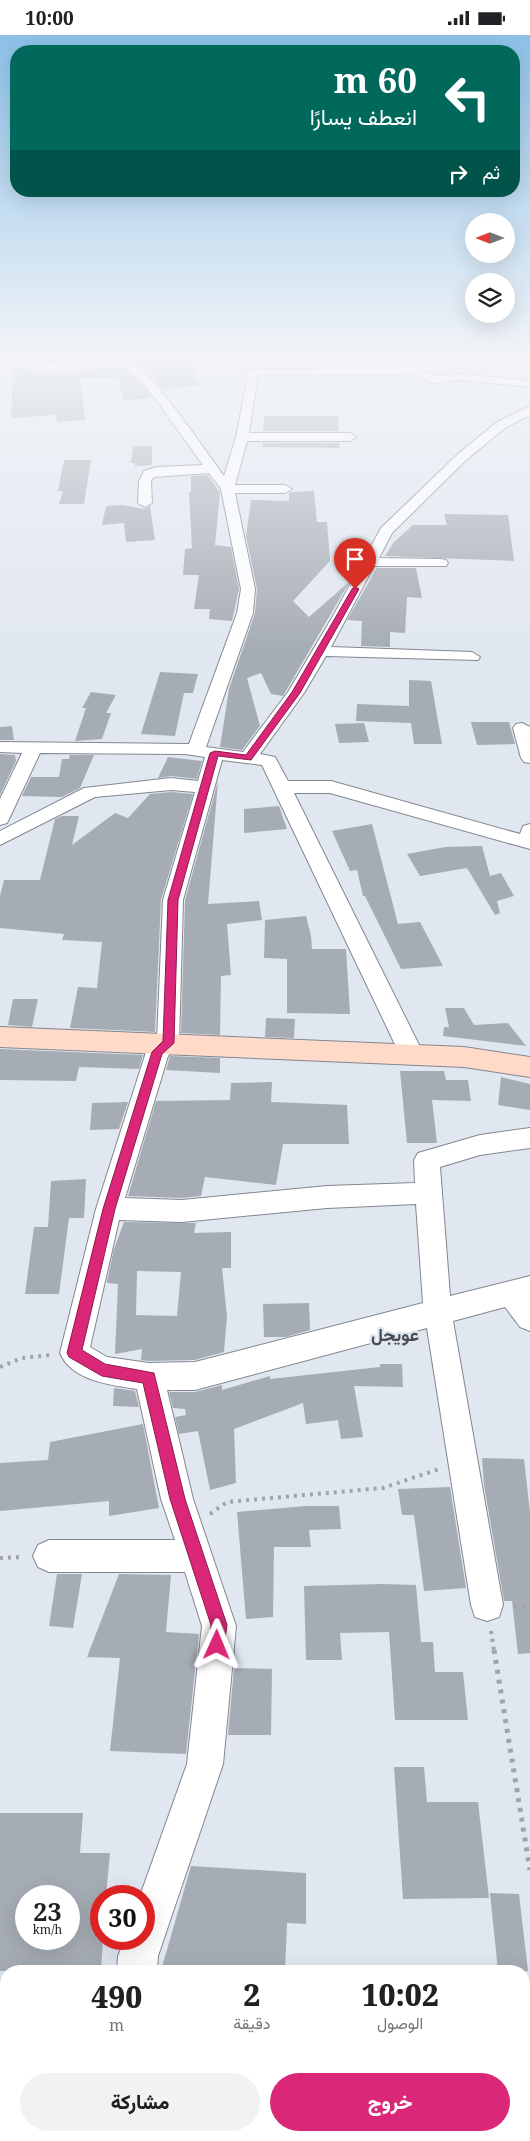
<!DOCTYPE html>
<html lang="ar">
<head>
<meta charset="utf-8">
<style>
	body { margin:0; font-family:"Noto Serif",Vazirmatn,serif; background:#f2f2f2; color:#202124; direction:rtl; height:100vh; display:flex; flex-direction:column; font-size:19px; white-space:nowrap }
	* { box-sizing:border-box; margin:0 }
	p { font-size:16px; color:#757577 }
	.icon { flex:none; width:28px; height:28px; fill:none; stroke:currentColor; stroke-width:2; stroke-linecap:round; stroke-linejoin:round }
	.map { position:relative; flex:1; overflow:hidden; direction:ltr }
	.side { position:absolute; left:0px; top:1930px; width:530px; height:176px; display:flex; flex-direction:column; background:#fff; border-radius:20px 20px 0 0; box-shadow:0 5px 20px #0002; direction:rtl }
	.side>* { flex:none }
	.guide { position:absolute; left:10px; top:10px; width:510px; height:152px; border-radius:20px; box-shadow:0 5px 20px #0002; direction:rtl; background:#00695c; color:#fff; overflow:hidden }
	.needle { width:32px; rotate:270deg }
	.tools { position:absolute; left:465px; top:178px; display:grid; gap:10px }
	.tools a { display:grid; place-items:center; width:50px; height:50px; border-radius:50%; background:#fff; box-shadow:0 5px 20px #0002; font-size:25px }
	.speed { position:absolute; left:15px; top:1850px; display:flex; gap:10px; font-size:25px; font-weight:700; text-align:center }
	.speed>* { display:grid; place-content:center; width:65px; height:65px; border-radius:50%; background:#fff; box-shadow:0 5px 20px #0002; line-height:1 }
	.speed small { font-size:12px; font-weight:400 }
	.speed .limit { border:8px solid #d22; background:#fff; color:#111 }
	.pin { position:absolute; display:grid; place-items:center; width:42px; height:42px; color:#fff; margin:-51px -21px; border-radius:50% 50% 50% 0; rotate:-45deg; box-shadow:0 0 5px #0007 }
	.pin .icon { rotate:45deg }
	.me { position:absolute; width:55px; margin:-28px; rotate:1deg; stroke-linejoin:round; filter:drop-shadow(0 0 4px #0008) }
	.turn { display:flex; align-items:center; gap:18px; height:105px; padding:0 20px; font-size:22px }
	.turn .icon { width:65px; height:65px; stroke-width:2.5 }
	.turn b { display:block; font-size:35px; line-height:42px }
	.then { display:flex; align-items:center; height:48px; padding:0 20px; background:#0003; gap:10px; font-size:19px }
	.eta { display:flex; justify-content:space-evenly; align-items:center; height:85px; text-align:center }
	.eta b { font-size:30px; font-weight:800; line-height:35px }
	.action { display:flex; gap:10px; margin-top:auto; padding:10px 20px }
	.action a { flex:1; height:58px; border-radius:30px; background:#db2777; color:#fff; font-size:20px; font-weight:800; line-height:58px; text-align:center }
	.action a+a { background:#f2f2f2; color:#202124 }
	.status { display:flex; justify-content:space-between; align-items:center; height:35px; padding:0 25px; background:#fff; direction:ltr }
	.status svg { height:14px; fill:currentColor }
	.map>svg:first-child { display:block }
	.building { fill:#a6acb4; fill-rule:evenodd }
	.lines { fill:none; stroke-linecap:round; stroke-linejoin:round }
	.street-casing { stroke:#82878f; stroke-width:2 }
	.secondary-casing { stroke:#82878f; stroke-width:2 }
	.path-far1 { stroke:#9fa4ab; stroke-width:4; stroke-dasharray:3 5; stroke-linecap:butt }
	.path { stroke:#9fa4ab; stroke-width:5; stroke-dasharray:4 6; stroke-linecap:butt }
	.street { fill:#fff; fill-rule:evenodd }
	.secondary { fill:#ffdac9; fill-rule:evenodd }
	.route { fill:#db2777; stroke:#8e194d }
	.labels { text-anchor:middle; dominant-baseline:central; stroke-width:4.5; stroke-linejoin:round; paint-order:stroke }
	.quarter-label { font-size:18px; font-weight:bold; fill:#464a51; stroke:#e1e7f0 }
</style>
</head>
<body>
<div class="status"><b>10:00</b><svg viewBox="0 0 49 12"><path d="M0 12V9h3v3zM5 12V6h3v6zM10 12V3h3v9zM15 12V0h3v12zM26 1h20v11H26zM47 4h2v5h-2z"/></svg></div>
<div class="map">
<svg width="530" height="2106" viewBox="0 0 530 2106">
	<rect width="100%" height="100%" fill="#e1e7f0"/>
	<!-- building -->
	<path class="building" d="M 187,320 L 201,350 L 163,355 L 147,337 L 127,321 Z
		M 25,321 L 108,320 L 112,324 L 52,327 L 18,322 Z
		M 13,331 L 30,336 L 46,338 L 123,333 L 148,356 L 150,363 L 124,366 L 118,343 L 80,343 L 85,385 L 57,387 L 56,380 L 11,383 Z
		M 264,381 L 338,381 L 339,396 L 263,396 Z
		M 263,408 L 339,408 L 340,413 L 262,412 Z
		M 133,411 L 152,411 L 152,430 L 135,431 L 135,428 L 131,428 Z
		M 64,425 L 91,425 L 84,469 L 59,469 L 63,456 L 58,456 Z
		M 208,440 L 220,458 L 215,510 L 231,512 L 239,554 L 232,586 L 209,584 L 210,574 L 194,574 L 199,540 L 183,540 L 185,514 L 192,513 L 189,457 L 191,457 L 191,441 Z
		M 314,456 L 317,487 L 327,487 L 330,526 L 293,566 L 309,582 L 350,546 L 283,661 L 271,659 L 261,638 L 247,643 L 260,691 L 242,715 L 220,712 L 229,654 L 255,578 L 257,554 L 246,501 L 251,465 L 289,466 L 289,458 L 291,457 Z
		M 123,470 L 144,474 L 150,471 L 155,505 L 126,507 L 124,488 L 102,490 L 106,471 Z
		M 444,479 L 508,480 L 514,526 L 385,521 L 394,507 L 413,490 L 447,490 Z
		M 377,533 L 416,533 L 422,563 L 407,562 L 405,598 L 390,597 L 390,612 L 361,611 L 362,586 L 347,585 Z
		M 160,637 L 198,639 L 193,658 L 184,658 L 175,701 L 141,699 Z
		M 409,645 L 431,646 L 442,709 L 414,709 L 411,688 L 356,686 L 357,669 L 409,671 Z
		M 91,657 L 116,660 L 106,678 L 111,678 L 102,704 L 75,706 L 86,673 L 82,673 Z
		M 471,687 L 509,687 L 515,709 L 477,710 Z
		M 364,688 L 369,707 L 339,708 L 335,689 Z
		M 12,691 L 14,705 L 0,705 L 0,692 Z
		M 0,719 L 15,720 L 16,726 L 0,760 Z
		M 70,720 L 94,720 L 80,753 L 62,762 L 22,761 L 31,742 L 59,742 L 62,724 L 69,724 Z
		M 168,722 L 202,726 L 197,744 L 171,741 L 158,743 Z
		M 218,746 L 208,869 L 259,866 L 262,885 L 227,889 L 231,940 L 221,941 L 220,1000 L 181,998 L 185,865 Z
		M 171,757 L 193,759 L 161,865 L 155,997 L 70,993 L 78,952 L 97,953 L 102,907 L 62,905 L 64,899 L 0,893 L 0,861 L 4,845 L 40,845 L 55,784 L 62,781 L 79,781 L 72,810 L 115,778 L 128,783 L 150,759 Z
		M 279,771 L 287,794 L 244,798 L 244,774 Z
		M 372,789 L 398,889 L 420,887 L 443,931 L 401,934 L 365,861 L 363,861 L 357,835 L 350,836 L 332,796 Z
		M 482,811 L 490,841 L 501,838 L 514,861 L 497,866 L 500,878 L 495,880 L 467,833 L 420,841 L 407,819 L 445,812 Z
		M 306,881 L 311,901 L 312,914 L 346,914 L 350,979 L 287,978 L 287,924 L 264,923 L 265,885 Z
		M 13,964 L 38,964 L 32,992 L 8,990 Z
		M 445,973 L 464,973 L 474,990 L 508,988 L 526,1011 L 443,1001 L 444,992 L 449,992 Z
		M 266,983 L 295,984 L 294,1003 L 265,1002 Z
		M 0,1014 L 143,1020 L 139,1034 L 79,1032 L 76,1046 L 0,1045 Z
		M 170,1021 L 220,1023 L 220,1038 L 166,1035 Z
		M 400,1036 L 444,1036 L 446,1045 L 468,1045 L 471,1066 L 432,1065 L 437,1108 L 407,1108 Z
		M 501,1042 L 530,1049 L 530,1075 L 498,1070 Z
		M 272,1047 L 271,1067 L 347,1070 L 349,1109 L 283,1109 L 276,1150 L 205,1142 L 201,1161 L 182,1163 L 128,1161 L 156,1066 L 230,1065 L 231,1048 Z
		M 128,1067 L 119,1094 L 90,1095 L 92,1068 Z
		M 86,1144 L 84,1183 L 69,1183 L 59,1259 L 25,1259 L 34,1192 L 48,1192 L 51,1146 Z
		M 124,1187 L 196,1188 L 194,1198 L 231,1197 L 231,1233 L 222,1233 L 227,1282 L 224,1317 L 195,1325 L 149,1326 L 141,1325 L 142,1314 L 115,1319 L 118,1249 L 107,1248 L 107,1246 L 114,1214 ZM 137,1236 L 181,1237 L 177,1281 L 136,1280 Z
		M 309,1268 L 310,1295 L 286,1302 L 264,1302 L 263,1269 Z
		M 380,1329 L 402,1329 L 403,1352 L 354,1351 L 363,1402 L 341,1404 L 338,1385 L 306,1389 L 303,1368 L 234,1394 L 236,1448 L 210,1455 L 198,1396 L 179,1399 L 175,1382 L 186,1380 L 185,1374 L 173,1373 L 169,1357 L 195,1357 L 222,1350 L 222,1355 L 270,1341 L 270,1344 L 380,1332 Z
		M 114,1353 L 135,1356 L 139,1372 L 113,1371 Z
		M 143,1389 L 159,1473 L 109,1481 L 109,1466 L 0,1476 L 0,1428 L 48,1425 L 50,1407 Z
		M 482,1423 L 524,1424 L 530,1477 L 530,1618 L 518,1619 L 512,1566 L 504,1566 L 484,1450 Z
		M 450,1452 L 466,1553 L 424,1556 L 414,1480 L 402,1480 L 398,1454 Z
		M 306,1471 L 339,1471 L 341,1494 L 309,1495 L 311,1512 L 274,1512 L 273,1582 L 246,1584 L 237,1477 Z
		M 57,1539 L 82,1539 L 73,1593 L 49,1591 Z
		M 119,1539 L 171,1540 L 166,1597 L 199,1599 L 186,1719 L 110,1716 L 120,1623 L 87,1622 Z
		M 383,1549 L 416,1550 L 421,1607 L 433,1607 L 435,1637 L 463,1637 L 468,1685 L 395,1685 L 389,1597 L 340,1598 L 342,1625 L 306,1625 L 304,1551 Z
		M 234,1633 L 272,1634 L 271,1700 L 228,1700 Z
		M 394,1732 L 424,1732 L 427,1767 L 478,1767 L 489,1863 L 403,1864 Z
		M 0,1778 L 83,1778 L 80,1818 L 110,1818 L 106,1861 L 101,1861 L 101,1904 L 103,1904 L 101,1936 L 0,1936 ZM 26,1861 L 69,1861 L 69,1904 L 26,1904 Z
		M 191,1831 L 306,1838 L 306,1889 L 287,1888 L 285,1936 L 231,1936 L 162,1932 Z
		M 490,1858 L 519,1859 L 528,1936 L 498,1936 Z"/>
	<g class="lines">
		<defs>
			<path id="street" d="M 111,320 C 114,320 119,319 122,320 C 146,327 207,418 224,441 L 236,402 L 249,334 L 416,333 L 435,341 L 460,339 L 530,346 L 530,352 L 460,345 L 433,348 L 414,339 L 258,339 L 249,398 L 350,398 L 356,402 L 350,406 L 247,406 L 235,450 L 285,450 L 292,454 L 285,458 L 235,458 L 255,554 L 253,578 L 206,712 L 243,717 L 288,657 L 333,581 L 381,493 L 458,419 L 497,387 L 530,371 L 530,380 L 505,393 L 466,425 L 392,498 L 379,523 L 441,524 L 446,525 L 448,528 L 446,531 L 374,531 L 331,612 L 472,617 L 480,622 L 478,625 L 326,621 L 304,658 L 260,719 L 275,722 L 288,746 L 331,746 L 520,799 L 523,791 L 530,789 L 530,814 L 330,758 L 294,758 L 424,1020 L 420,1026 L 412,1029 L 404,1026 L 400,1020 L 262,730 L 222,725 L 183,865 L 179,1008 L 168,1021 L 125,1163 L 182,1165 L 327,1151 L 415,1148 L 414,1125 L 418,1118 L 480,1100 L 530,1093 L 530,1113 L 480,1120 L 440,1132 L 450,1261 L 530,1241 L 530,1296 L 520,1292 L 505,1272 L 453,1286 L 503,1570 L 499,1582 L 487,1586 L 475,1582 L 471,1570 L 427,1293 L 195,1355 L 167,1355 L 193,1464 L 236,1591 L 223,1729 L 158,1921 L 157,1936 L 117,1936 L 118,1921 L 125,1904 L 144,1904 L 144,1861 L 140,1861 L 187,1729 L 202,1591 L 185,1537 L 49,1537 L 38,1532 L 33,1521 L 38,1510 L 49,1505 L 175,1505 L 161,1464 L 137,1354 C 111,1350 72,1346 60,1318 L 96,1174 L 146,1017 L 157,1005 L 163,865 L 195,757 L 171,755 L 95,762 L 0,810 L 0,796 L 84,753 L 171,743 L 198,746 L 205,722 L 185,719 L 40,718 L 9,784 L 7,788 L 0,790 L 0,764 L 22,718 L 0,717 L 0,707 L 189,709 L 237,578 L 241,554 L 221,454 L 209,438 L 154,442 L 151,446 L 152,468 L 145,472 L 138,468 L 139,446 L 144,436 L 157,432 L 203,430 L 149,355 L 124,331 C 99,333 26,344 8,326 L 13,323 C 48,332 81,328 116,326 ZM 416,1169 L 423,1268 L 195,1327 L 149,1328 L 107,1322 L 90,1312 L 119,1185 L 182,1187 L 327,1173 Z
				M 234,320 C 227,326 201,329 194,323 L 198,320 Z
				M 522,688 L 530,692 L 530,728 L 524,727 L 521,723 L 513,693 L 516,689 Z
				M 0,1986 L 6,1988 L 6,2029 L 0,2027 Z
				M 130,2100 L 173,2100 L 175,2106 L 132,2106 Z"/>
			<path id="secondary" d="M 0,992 L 464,1012 L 530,1022 L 530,1042 L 464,1032 L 0,1012 Z"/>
		</defs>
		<!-- street casing -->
		<use href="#street" class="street-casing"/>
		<!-- secondary casing -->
		<use href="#secondary" class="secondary-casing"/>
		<!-- path-far1 -->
		<path class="path-far1" d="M 0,1332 L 22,1323 L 50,1320
			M 210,1479 L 227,1467 L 383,1453 L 439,1434
			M 0,1523 L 24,1522
			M 514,1571 L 530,1571
			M 491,1596 L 494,1616"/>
		<!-- path -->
		<path class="path" d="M 494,1615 L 530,1835
			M 530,2020 L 527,2025 L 530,2058"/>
		<!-- street -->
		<use href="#street" class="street"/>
		<!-- secondary -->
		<use href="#secondary" class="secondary"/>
	</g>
	<!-- sky -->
	<linearGradient id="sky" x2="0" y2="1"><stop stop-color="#8cc0e7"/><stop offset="0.52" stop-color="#f2f4f8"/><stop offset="1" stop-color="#f2f4f8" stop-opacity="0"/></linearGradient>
	<rect width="530" height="615" fill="url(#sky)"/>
	<!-- route -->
	<path class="route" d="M 355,552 L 359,554 L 300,658 L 251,725 L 218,721 L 178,865 L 174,1008 L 162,1019 L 115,1174 L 82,1315 L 105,1329 L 154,1338 L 185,1464 L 227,1590 L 223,1616 L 217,1618 L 211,1616 L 209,1610 L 211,1590 L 170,1464 L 143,1348 L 102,1341 L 69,1322 L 67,1318 L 103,1174 L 152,1017 L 163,1006 L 168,865 L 210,718 L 215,716 L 246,720 L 292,657 L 352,554 Z"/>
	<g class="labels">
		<!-- quarter labels -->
		<g class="quarter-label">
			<text x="395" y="1299">عويجل</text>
		</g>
	</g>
</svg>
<div class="tools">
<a><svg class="needle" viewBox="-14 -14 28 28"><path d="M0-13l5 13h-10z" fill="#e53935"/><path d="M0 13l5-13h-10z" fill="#757577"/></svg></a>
<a><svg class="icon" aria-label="layers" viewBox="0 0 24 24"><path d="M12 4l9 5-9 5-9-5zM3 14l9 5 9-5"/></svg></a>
</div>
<div class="speed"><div>23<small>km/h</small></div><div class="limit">30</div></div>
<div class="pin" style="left:355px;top:554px;background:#d93025"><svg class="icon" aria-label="arrive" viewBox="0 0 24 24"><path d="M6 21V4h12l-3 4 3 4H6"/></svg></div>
<svg class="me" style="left:217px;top:1610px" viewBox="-20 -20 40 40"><path d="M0-17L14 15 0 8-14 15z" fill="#db2777" stroke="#fff" stroke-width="4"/></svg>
<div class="guide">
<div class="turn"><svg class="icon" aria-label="left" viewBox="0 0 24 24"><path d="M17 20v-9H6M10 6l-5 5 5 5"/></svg><div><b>60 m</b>انعطف يسارًا</div></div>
<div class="then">ثم<svg class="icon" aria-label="right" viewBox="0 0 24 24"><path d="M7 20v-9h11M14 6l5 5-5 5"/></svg></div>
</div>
<section class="side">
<div class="eta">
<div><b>10:02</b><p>الوصول</p></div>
<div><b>2</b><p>دقيقة</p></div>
<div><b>490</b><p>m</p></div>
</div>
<div class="action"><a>خروج</a><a>مشاركة</a></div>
</section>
</div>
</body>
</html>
